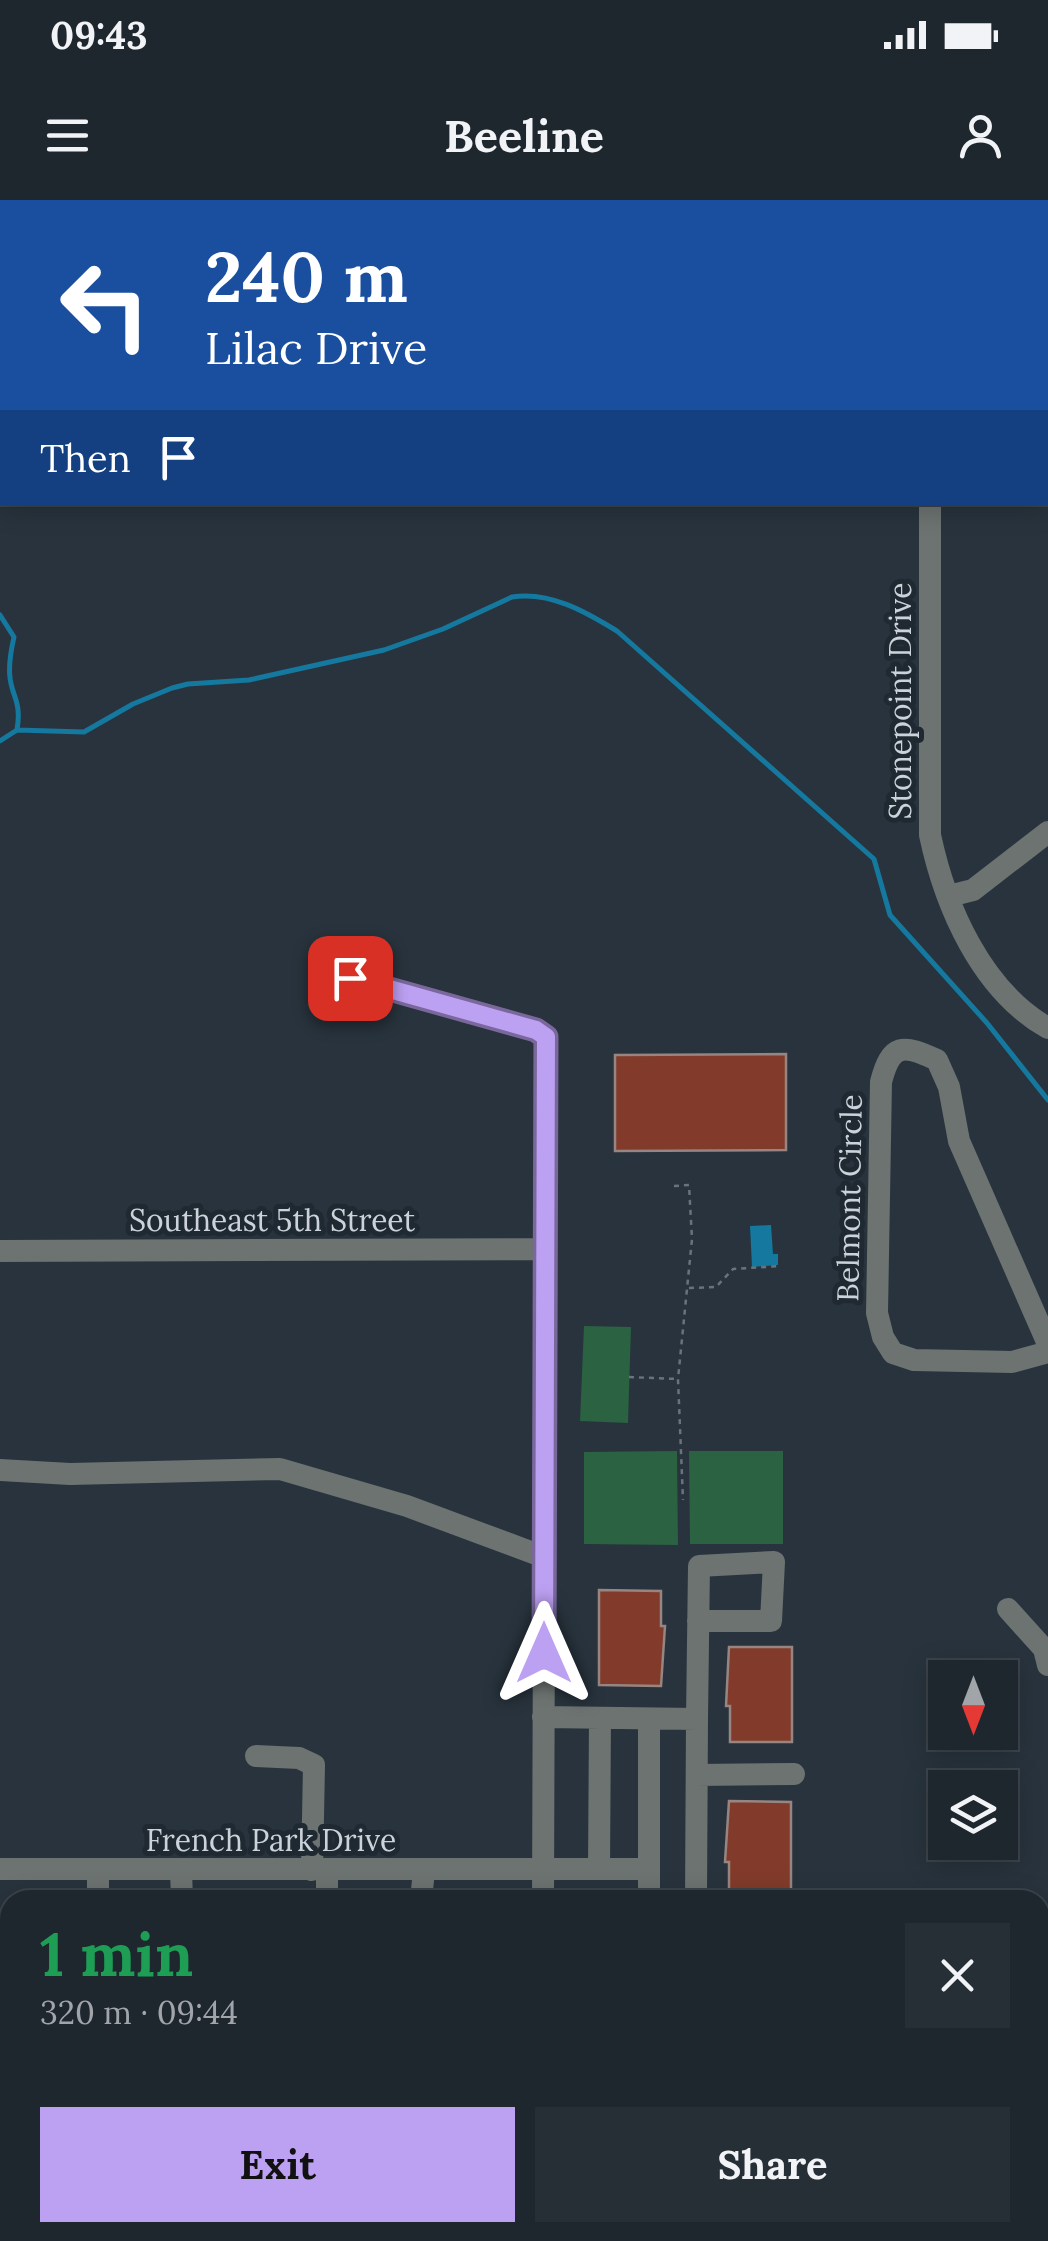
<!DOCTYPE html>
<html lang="en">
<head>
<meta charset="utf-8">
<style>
	body { margin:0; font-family:Lora,serif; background:#262e36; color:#f1f3f6; height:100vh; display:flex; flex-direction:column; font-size:38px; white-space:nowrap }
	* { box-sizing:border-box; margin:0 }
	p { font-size:32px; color:#a1a5aa }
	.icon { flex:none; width:55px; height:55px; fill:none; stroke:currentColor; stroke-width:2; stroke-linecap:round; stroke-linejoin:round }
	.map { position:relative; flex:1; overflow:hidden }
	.details { position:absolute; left:0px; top:1690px; width:1050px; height:352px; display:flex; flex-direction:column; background:#1e262e; border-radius:30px 30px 0 0; box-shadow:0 5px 25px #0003,0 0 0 2px #3c434a }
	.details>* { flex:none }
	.top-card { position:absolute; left:0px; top:0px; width:1050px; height:305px; box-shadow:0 5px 25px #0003,0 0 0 2px #3c434a; background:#1a4fa0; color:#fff; overflow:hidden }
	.needle { width:65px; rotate:180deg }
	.tools { position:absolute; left:928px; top:1460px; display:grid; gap:20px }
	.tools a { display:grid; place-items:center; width:90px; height:90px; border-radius:0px; background:#1e262e; box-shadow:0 5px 25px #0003,0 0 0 2px #3c434a; font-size:50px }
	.pin { position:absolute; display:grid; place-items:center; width:85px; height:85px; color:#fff; margin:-42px; border-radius:20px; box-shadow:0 5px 15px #0006 }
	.me { position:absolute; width:110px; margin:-55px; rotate:0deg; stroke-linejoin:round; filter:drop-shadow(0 0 8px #0008) }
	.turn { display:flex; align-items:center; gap:35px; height:210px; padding:0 40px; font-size:45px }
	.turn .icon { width:130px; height:130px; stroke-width:2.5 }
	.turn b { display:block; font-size:70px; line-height:85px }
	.then { display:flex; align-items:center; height:95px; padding:0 40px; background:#0003; gap:20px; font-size:38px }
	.round { display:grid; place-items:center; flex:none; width:105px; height:105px; border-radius:0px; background:#262e36 }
	.headline { display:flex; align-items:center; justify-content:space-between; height:170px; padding:0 40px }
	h1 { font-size:60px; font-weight:800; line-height:75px; color:#1e9e55 }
	.button { display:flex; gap:20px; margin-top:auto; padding:20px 40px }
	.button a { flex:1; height:115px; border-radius:0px; background:#bca0f2; color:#111; font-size:40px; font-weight:800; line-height:115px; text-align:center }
	.button a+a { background:#262e36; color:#f1f3f6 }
	.status { display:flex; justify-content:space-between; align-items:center; height:70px; padding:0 50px; background:#1e262e; direction:ltr }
	.status svg { height:28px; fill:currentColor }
	header { display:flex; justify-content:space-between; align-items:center; height:130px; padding:0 40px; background:#1e262e; font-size:45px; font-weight:800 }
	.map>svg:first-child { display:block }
	.green { fill:#2b6242 }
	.water { fill:#15789f }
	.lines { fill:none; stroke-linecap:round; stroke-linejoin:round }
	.stream { stroke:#15789f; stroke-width:5 }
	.building { fill:#823b2a; stroke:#978581; stroke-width:2.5 }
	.path { stroke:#6a737b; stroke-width:2.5; stroke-dasharray:5 5; stroke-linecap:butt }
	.minor { stroke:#6c7370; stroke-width:22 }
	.major { stroke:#a5b5ae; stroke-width:25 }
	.route-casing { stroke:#7a689d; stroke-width:25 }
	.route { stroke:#bca0f2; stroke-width:18 }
	.labels { text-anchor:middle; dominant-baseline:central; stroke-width:10; stroke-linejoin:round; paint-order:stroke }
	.street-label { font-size:30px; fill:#ccd2d9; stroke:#1f2932 }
</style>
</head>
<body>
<div class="status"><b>09:43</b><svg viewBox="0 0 49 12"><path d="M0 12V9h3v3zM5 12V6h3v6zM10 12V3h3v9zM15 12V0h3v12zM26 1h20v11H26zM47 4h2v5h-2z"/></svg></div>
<header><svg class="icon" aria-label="menu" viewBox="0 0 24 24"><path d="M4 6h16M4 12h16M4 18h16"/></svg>Beeline<svg class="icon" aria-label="person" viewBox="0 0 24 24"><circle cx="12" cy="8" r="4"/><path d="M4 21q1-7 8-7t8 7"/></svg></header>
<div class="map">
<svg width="1048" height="2041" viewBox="0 0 1048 2041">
	<rect width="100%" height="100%" fill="#28333d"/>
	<!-- green -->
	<path class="green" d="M 584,1126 L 631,1127 L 628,1223 L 580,1221 Z
		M 677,1251 L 678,1345 L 584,1344 L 584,1252 Z
		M 689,1251 L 783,1251 L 783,1344 L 690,1344 Z"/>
	<!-- water -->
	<path class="water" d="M 771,1025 L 773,1054 L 778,1054 L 778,1065 L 752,1067 L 750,1026 Z"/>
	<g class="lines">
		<!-- stream -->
		<path class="stream" d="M 707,2 L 710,0
			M 0,278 L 2,276
			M 0,415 L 14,437 C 0,498 24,488 17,530
			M 17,530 L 84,532 L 133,504 L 172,488 L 188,484 L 249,480 L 384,450 L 443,429 L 512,397 C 550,391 586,412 617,431 L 874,659 L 890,715 L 987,823 L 1048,900
			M 0,541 L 17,530"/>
	</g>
	<!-- building -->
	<path class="building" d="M 786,854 L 786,950 L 615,951 L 615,855 Z
		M 599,1390 L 661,1391 L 661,1426 L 665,1426 L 661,1486 L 599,1485 Z
		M 729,1447 L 792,1447 L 792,1542 L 730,1542 L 730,1506 L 726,1506 Z
		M 729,1601 L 791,1602 L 791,1697 L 729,1697 L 729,1662 L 725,1662 Z"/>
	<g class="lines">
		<!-- path -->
		<path class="path" d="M 674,986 L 689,985 L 692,1039 L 678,1179 L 683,1300
			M 689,1088 L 716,1087 L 733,1069 L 781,1066
			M 629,1177 L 677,1179"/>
		<!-- minor -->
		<path class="minor" d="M 996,2 L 998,0
			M 930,302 L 930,635 C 945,706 981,790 1048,828
			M 949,696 L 973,690 L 1048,632
			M 350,778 L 536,831 L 546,837 L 543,1700
			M 0,1051 L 545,1049
			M 1048,1144 L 959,941 L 949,887 L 937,860 C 903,844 891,843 881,882 L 877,1113 L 883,1137 L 893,1153 L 914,1160 L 1012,1162 L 1048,1152
			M 0,1270 L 70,1274 L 280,1269 L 407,1306 L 544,1357
			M 1008,1409 L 1044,1449 L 1048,1465
			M 543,1517 L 697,1519 L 696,1700
			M 649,1519 L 649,1669
			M 697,1519 L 699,1366 L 774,1362 L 771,1421 L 698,1421
			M 256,1556 L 299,1558 L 314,1565 L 312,1670
			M 697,1575 L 794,1574
			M 0,1669 L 649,1669 L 649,1700
			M 98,1669 L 98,1700
			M 599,1669 L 600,1518
			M 181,1670 L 182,1700
			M 327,1670 L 327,1700
			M 421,1700 L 424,1670
			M 0,1723 L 10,1723
			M 158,2041 L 159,2032
			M 421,2041 L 422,2032"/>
		<!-- major -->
		<path class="major" d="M 1040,1873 L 1048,1873
			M 0,1874 L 10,1874"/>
	</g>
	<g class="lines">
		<defs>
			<path id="route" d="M 350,778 L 536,830 L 546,837 L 544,1453"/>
		</defs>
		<!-- route casing -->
		<use href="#route" class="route-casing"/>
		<!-- route -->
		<use href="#route" class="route"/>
	</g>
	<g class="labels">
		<!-- street labels -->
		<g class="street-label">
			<text transform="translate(900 501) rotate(-90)">Stonepoint Drive</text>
			<text transform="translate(849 998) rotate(-89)">Belmont Circle</text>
			<text x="272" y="1020">Southeast 5th Street</text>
			<text x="271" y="1640">French Park Drive</text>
		</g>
	</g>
</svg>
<div class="tools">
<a><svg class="needle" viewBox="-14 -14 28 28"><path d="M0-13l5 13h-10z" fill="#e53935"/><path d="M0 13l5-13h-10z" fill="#a1a5aa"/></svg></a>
<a><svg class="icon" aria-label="layers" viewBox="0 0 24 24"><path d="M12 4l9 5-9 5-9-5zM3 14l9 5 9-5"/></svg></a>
</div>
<div class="pin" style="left:350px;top:778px;background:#d93025"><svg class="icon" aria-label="arrive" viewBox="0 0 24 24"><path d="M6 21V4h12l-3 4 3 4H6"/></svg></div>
<svg class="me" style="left:544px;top:1453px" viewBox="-20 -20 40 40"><path d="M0-17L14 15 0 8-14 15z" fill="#bca0f2" stroke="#fff" stroke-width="4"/></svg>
<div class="top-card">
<div class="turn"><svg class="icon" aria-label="left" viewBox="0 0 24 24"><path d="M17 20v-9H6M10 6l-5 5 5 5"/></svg><div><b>240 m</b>Lilac Drive</div></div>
<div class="then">Then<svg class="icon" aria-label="arrive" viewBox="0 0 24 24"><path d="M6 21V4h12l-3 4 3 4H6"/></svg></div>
</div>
<section class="details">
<div class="headline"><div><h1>1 min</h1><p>320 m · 09:44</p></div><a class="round"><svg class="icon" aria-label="close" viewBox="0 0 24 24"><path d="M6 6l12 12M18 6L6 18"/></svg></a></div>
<div class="button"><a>Exit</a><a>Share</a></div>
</section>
</div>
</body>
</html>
